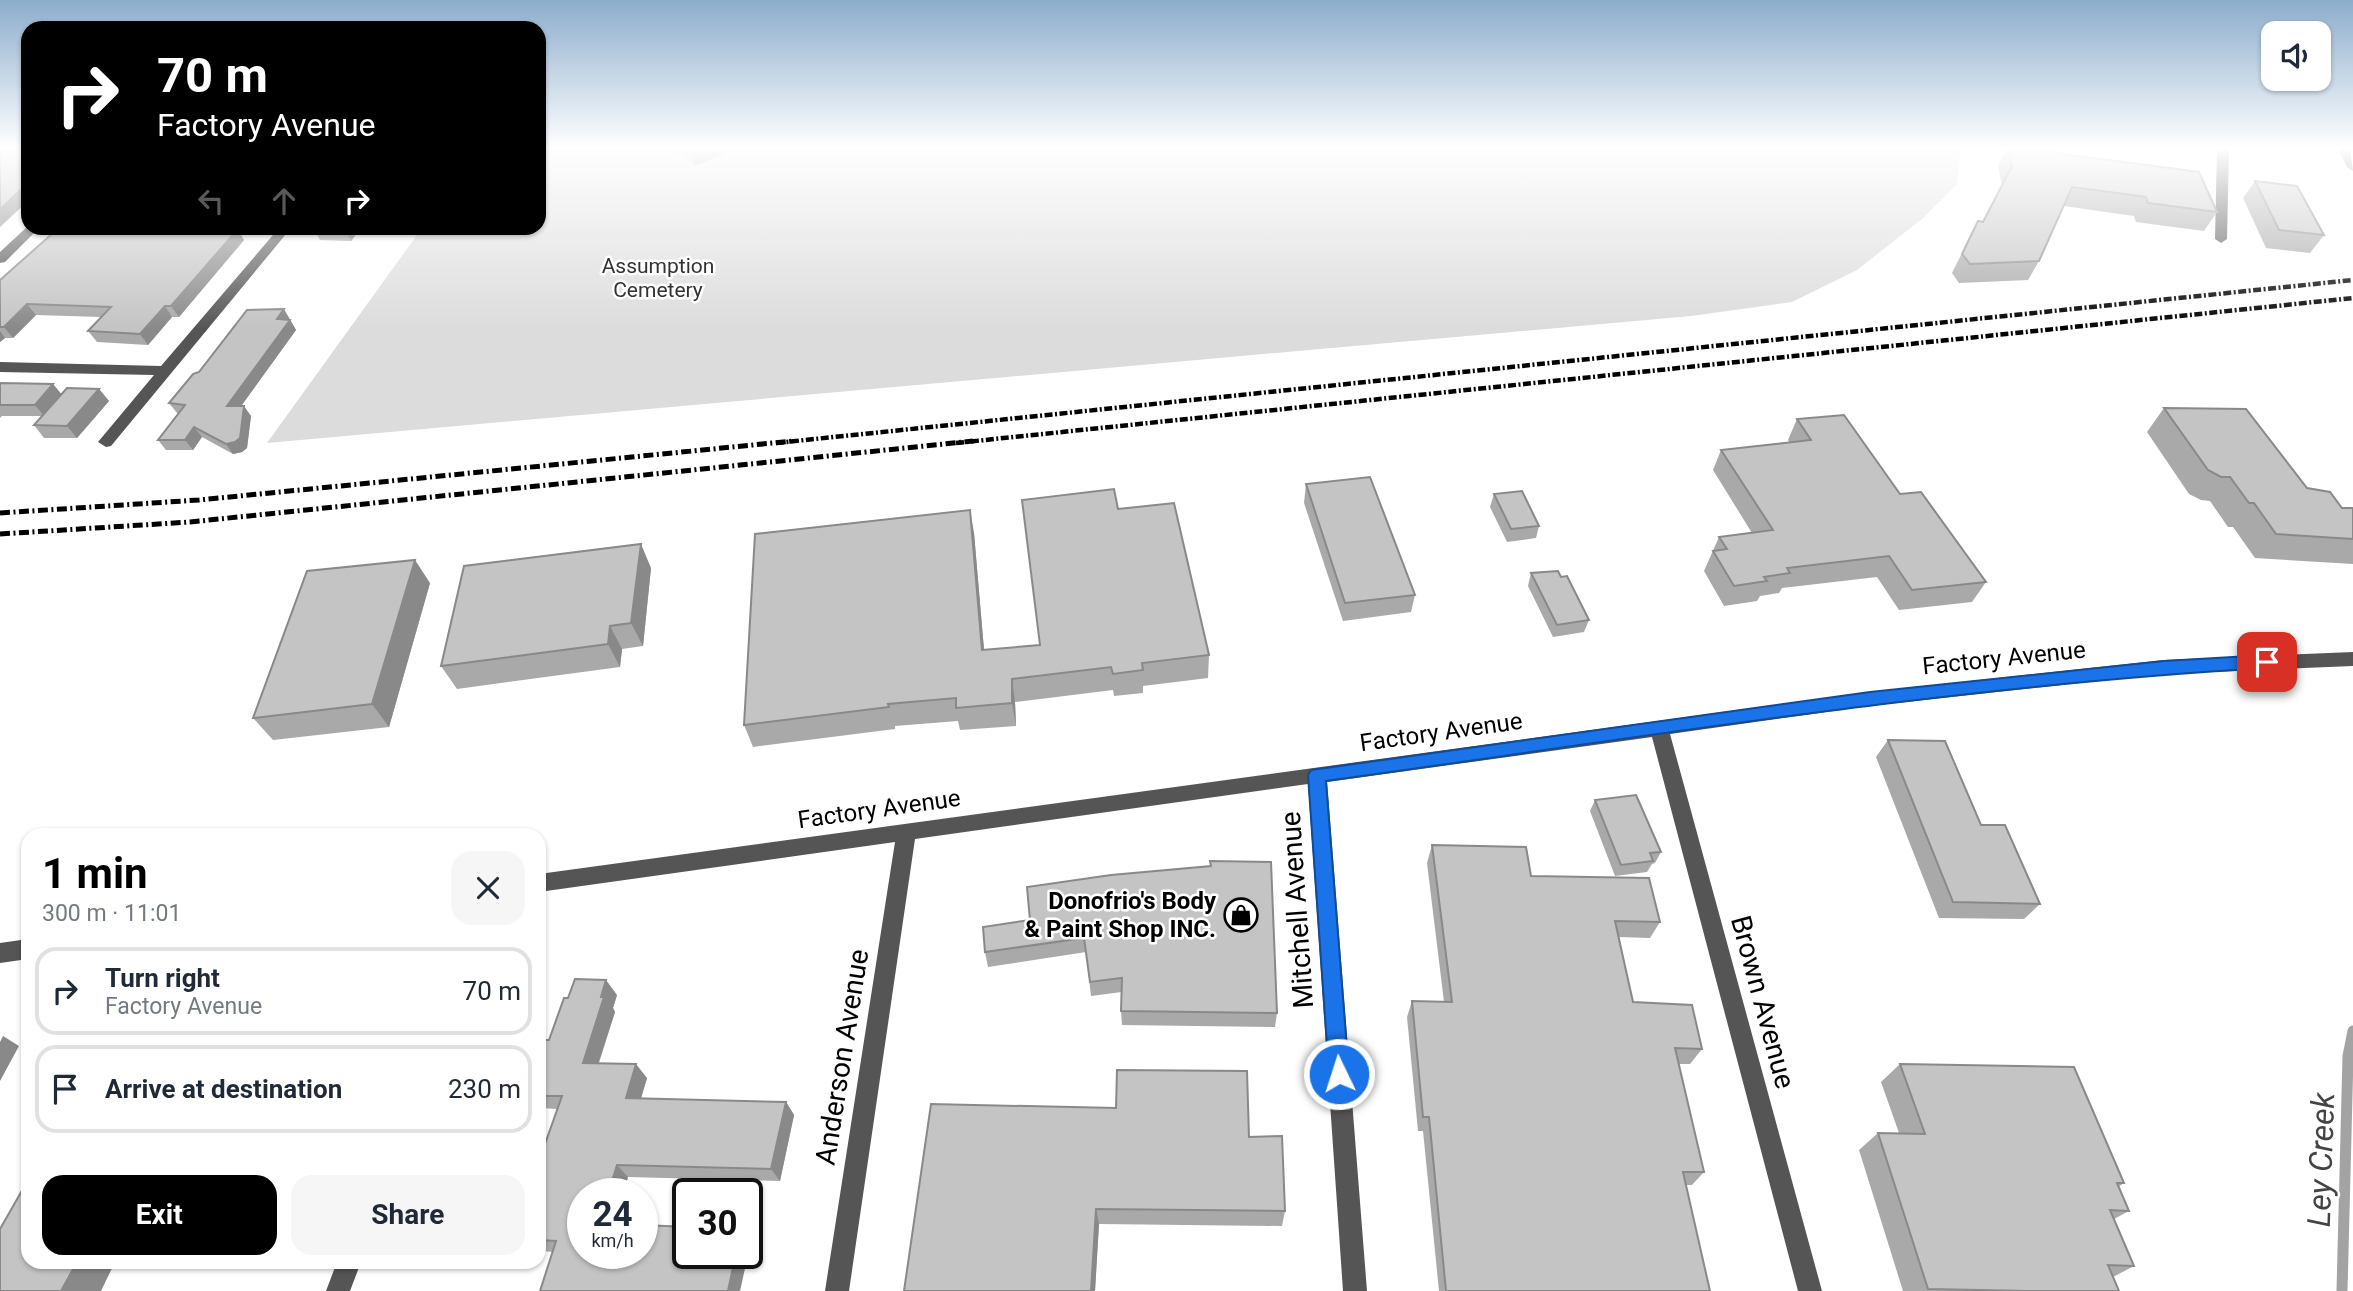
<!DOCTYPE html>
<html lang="en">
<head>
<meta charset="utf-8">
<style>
	body { margin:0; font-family:Roboto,sans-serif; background:#f6f6f7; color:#1f2937; height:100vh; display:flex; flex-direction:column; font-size:26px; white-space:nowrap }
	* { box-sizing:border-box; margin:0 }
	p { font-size:23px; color:#747a83 }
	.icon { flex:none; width:38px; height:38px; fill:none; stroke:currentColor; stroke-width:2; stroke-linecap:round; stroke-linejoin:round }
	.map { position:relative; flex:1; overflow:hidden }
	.drawer { position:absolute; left:21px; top:828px; width:525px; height:441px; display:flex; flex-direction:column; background:#fff; border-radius:21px; box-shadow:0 2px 5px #0004 }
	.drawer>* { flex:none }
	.guide { position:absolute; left:21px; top:21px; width:525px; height:214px; border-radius:21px; box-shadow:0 2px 5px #0004; background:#000; color:#fff; overflow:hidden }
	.fabs { position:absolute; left:2261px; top:21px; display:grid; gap:14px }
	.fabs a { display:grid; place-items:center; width:70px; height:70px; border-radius:14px; background:#fff; box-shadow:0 2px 5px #0004; font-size:35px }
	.speed { position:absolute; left:567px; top:1178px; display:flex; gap:14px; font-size:35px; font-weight:700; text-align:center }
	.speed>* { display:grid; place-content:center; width:91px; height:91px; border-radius:50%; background:#fff; box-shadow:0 2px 5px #0004; line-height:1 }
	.speed small { font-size:18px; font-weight:400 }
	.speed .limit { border:4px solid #111; border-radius:10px; background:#fff; color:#111 }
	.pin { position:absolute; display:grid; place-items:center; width:60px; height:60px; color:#fff; margin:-30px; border-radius:14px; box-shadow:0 4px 10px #0006 }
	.me { position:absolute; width:77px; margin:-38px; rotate:356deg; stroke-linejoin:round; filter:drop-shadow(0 0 5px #0008) }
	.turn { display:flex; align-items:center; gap:24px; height:147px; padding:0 21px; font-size:32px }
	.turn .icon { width:91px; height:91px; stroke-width:2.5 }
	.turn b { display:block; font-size:49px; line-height:60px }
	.lanes { display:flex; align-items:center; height:66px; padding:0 21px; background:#0003; justify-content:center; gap:35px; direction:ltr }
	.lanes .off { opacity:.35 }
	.round { display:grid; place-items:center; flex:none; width:74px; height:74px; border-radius:21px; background:#f6f6f7 }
	.headline { display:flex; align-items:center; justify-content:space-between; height:119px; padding:0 21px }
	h1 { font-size:42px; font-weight:700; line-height:52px; color:#000 }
	.primary-button { display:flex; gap:14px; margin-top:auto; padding:14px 21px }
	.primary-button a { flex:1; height:80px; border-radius:21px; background:#000; color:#fff; font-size:28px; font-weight:700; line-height:80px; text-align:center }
	.primary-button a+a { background:#f6f6f7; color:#1f2937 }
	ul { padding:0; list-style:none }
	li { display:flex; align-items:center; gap:21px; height:88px; margin:0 14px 10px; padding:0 7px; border:4px solid #e0e1e3; border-radius:21px }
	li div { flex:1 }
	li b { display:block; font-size:26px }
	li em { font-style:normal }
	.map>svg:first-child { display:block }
	.green { fill:#dcdcdc }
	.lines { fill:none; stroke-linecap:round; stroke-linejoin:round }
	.stream { stroke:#a3a3a3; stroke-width:11 }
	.minor { fill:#555; fill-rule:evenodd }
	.rail-far1 { stroke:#000; stroke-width:4.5; stroke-dasharray:8 2.5 2 2.5; stroke-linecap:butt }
	.rail { stroke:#000; stroke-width:5; stroke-dasharray:10 3.5 2 3.5; stroke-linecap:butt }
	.wall { fill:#a9a9a9 }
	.shaded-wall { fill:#898989 }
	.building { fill:#c4c4c4; stroke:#898989; stroke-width:2 }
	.route { fill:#1a73e8; stroke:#114b97; stroke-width:2 }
	.labels { text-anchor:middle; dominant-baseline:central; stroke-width:5; stroke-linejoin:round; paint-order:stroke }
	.far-park-label { font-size:21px; fill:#333; stroke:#fff }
	.street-label { font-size:24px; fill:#000; stroke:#fff }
	.poi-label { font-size:24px; font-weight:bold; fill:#000; stroke:#fff; text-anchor:end }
	.near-street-label { font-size:28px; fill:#000; stroke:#fff }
	.near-water-label { font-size:32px; font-style:italic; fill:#444; stroke:#fff }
</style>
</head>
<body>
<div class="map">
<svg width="2353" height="1291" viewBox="0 0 2353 1291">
	<rect width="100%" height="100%" fill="#fff"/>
	<!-- green -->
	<path class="green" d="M 539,148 L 1960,148 L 1957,184 L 1922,219 L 1857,270 L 1792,302 L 1691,316 L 267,443 L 422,228 L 539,228 Z"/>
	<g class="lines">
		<!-- stream -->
		<path class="stream" d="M 2342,1291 L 2348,1056 L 2353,1031"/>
		<!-- minor -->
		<path class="minor" d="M 2217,148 L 2229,148 L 2227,239 L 2221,243 L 2215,239 Z
			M 2338,148 L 2350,148 L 2353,171 L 2347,167 Z
			M 28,226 L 39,228 L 5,262 L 0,263 L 0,252 Z
			M 279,228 L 291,228 L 111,446 L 106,447 L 98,442 L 154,375 L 0,372 L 0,362 L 161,366 Z
			M 2353,652 L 2353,666 L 2164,674 L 1869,706 L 1670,734 L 1822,1291 L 1798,1291 L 1652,737 L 1327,782 L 1367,1291 L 1343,1291 L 1308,784 L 915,839 L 849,1291 L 825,1291 L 895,842 L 539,892 L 539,874 L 1869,692 L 2164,660 Z
			M 28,939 L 28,959 L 0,963 L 0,943 Z
			M 337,1262 L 361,1262 L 350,1291 L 326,1291 Z"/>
		<!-- rail-far1 -->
		<path class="rail-far1" d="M 776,443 L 2353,280
			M 956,443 L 2353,298"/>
		<!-- rail -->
		<path class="rail" d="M 0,513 L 199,500 L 793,441
			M 0,534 L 190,522 L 973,441"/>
	</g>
	<!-- wall -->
	<path class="wall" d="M 674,148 L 738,148 L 695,166 Z
		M 2007,148 L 2018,148 L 2217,212 L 2204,231 L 2136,222 L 2134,216 L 2064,206 L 2039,261 L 2028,280 L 1959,283 L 1952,273 L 1978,221 L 1983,222 L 2002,185 L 1998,166 Z
		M 2255,181 L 2324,235 L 2310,253 L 2266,248 L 2243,198 Z
		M 315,228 L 361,228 L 351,241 L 320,240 L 314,229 Z
		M 49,232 L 241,235 L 244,240 L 179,317 L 172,317 L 148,345 L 97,342 L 88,331 L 101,317 L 36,315 L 13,338 L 5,338 L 0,342 L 0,280 L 51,234 Z
		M 290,319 L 290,320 L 296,330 L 241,406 L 251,416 L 247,448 L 242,452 L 233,454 L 202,437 L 193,450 L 166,450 L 158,440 L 178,413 L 177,413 L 169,403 L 199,372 Z
		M 0,383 L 53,384 L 62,395 L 99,389 L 109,401 L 77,438 L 44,438 L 34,425 L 42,416 L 2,416 L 0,418 Z
		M 2164,408 L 2342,508 L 2353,508 L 2353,564 L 2255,558 L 2233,527 L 2228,527 L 2210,501 L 2201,500 L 2189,494 L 2147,432 Z
		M 1797,419 L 1900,494 L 1986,582 L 1972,602 L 1899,610 L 1877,577 L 1782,588 L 1779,593 L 1760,596 L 1757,601 L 1724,606 L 1704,571 L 1719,537 L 1752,533 L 1713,470 L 1721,450 L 1789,442 L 1788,440 Z
		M 1306,484 L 1415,595 L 1411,612 L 1343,621 L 1304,503 Z
		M 1494,494 L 1539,526 L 1536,538 L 1507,542 L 1490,507 Z
		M 1118,509 L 1209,655 L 1208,678 L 1143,686 L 1143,693 L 1114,696 L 1113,690 L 1015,702 L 1016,726 L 960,730 L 958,721 L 895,726 L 895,729 L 753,747 L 744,725 L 974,533 L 984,650 L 1040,645 Z
		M 651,568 L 643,646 L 622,649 L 620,667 L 457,689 L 441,666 Z
		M 1531,573 L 1589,620 L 1584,632 L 1553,637 L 1528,586 Z
		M 430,583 L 389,727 L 273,740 L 253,718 Z
		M 1888,740 L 1981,825 L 2040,904 L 2024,919 L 1939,918 L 1876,757 Z
		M 1595,800 L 1661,852 L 1655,863 L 1652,864 L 1647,872 L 1615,876 L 1590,811 Z
		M 1432,845 L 1531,876 L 1660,922 L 1650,938 L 1618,937 L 1633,1002 L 1702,1049 L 1690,1064 L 1678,1064 L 1704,1172 L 1692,1185 L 1686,1185 L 1710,1291 L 1439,1291 L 1423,1131 L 1418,1131 L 1407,1017 L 1412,1001 L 1444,1002 L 1427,863 Z
		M 1027,887 L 1277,1013 L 1275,1027 L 1122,1025 L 1121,1011 L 1122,992 L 1091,996 L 1086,952 L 988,967 L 985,952 L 1030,920 Z
		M 617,995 L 613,1008 L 615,1012 L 599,1063 L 647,1078 L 641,1099 L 786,1102 L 794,1115 L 780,1181 L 628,1177 L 623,1194 L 583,1194 L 583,1253 L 688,1253 L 746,1264 L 539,1251 L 539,1161 L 558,1109 L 539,1108 L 539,1040 L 549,1040 Z
		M 1900,1064 L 2124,1183 L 2118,1187 L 2129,1211 L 2114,1219 L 2134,1266 L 2113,1277 L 2119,1291 L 1903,1291 L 1859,1150 L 1878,1133 L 1899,1133 L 1881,1082 Z
		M 1249,1137 L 1285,1211 L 1282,1226 L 1099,1224 L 1095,1291 L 904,1291 Z"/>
	<!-- shaded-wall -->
	<path class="shaded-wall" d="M 690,148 L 738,148 L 695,166 Z
		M 28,183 L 28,201 L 0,227 L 0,209 Z
		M 232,228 L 247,228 L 241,235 L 244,240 L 179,317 L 171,306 Z
		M 347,228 L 361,228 L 351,241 L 345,230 Z
		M 27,304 L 36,315 L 13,338 L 4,327 Z
		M 165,306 L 172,317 L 148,345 L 140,334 Z
		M 284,309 L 296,330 L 234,416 L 227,406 L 277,319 Z
		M 0,331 L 5,338 L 0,342 Z
		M 53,384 L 62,395 L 44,416 L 35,405 Z
		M 99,389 L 109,401 L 77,438 L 67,426 Z
		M 244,406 L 251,416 L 247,448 L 242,452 L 233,454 L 226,444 Z
		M 194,427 L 202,437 L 193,450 L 185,440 Z
		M 970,510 L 974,533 L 986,673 L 982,650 Z
		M 641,544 L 651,568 L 643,646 L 631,623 Z
		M 415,560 L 430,583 L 389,727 L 372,704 Z
		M 610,626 L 622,649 L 620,667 L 608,644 Z
		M 1012,679 L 1015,702 L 1016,726 L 1012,703 Z
		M 606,980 L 617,995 L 613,1008 L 615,1012 L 594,1076 L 583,1063 Z
		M 3,1036 L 19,1046 L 0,1081 L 0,1042 Z
		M 636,1064 L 647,1078 L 637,1111 L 626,1098 Z
		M 786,1102 L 794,1115 L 780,1181 L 771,1169 Z
		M 617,1165 L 628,1177 L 623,1194 L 608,1194 Z
		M 1096,1209 L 1099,1224 L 1095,1291 L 1091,1291 Z
		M 736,1253 L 746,1264 L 740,1291 L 728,1291 Z
		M 77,1262 L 115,1262 L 101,1291 L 61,1291 Z"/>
	<!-- building -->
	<path class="building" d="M 0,148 L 28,148 L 28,183 L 0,209 Z
		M 2008,148 L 2018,148 L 2199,172 L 2217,212 L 2148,203 L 2146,197 L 2072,187 L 2039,261 L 1970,264 L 1962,254 L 1978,221 L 1983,222 L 2012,166 Z
		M 2255,181 L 2297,186 L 2324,235 L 2279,230 Z
		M 54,228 L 232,228 L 231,229 L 238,229 L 171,306 L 165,306 L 140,334 L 88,331 L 111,307 L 27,304 L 4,327 L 0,327 L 0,280 L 53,233 L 49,232 Z
		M 315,228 L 347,228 L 345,230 L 314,229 Z
		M 284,309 L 277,319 L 290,320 L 227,406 L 244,406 L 240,438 L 235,442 L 226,444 L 194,427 L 185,440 L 158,440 L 185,405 L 169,403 L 193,374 L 199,372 L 247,310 Z
		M 0,383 L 53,384 L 35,405 L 0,405 Z
		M 67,388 L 99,389 L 67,426 L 34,425 Z
		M 2164,408 L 2246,409 L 2307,488 L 2330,492 L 2342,508 L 2353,508 L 2353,539 L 2276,534 L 2254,503 L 2249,503 L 2230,477 L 2221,477 L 2208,470 Z
		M 1844,415 L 1900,494 L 1921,492 L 1986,582 L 1912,590 L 1889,556 L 1787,568 L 1790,573 L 1764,577 L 1767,581 L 1734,586 L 1713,551 L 1727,549 L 1719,537 L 1773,530 L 1721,450 L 1811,440 L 1797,419 Z
		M 1370,477 L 1415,595 L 1345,603 L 1306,484 Z
		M 1114,489 L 1118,509 L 1174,503 L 1209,655 L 1142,663 L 1143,670 L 1113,674 L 1111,667 L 1012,679 L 1012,703 L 956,708 L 956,698 L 888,704 L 889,707 L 744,725 L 755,534 L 970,510 L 982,650 L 1040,645 L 1022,500 Z
		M 1522,491 L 1539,526 L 1511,529 L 1494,494 Z
		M 641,544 L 631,623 L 610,626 L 608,644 L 441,666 L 464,566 Z
		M 415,560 L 372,704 L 253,718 L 307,571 Z
		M 1558,571 L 1561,577 L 1567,576 L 1589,620 L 1557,625 L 1531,573 Z
		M 1888,740 L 1945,741 L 1981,825 L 2005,825 L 2040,904 L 1953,902 Z
		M 1636,795 L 1661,852 L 1650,853 L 1653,861 L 1621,865 L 1595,800 Z
		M 1432,845 L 1526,847 L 1531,876 L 1649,878 L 1660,922 L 1615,921 L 1633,1002 L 1692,1005 L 1702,1049 L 1675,1048 L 1704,1172 L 1683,1172 L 1710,1291 L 1446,1291 L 1429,1117 L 1423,1117 L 1412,1001 L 1452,1002 Z
		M 1210,861 L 1271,862 L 1277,1013 L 1121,1011 L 1122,978 L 1090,982 L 1084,938 L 985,952 L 983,927 L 1030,920 L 1027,887 L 1111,875 L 1211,866 Z
		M 575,979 L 606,980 L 601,997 L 604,997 L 583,1063 L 636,1064 L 626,1098 L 786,1102 L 771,1169 L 617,1165 L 608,1194 L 583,1194 L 583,1253 L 642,1253 L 642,1225 L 688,1227 L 688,1253 L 736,1253 L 728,1291 L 540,1291 L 556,1241 L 539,1240 L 539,1161 L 562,1096 L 539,1096 L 539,1040 L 549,1040 L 564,998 L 568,998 Z
		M 1900,1064 L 2074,1067 L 2124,1183 L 2117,1183 L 2129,1211 L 2110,1210 L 2134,1266 L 2108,1265 L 2119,1291 L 2029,1291 L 1928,1289 L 1878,1133 L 1925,1134 Z
		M 1117,1070 L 1247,1071 L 1249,1137 L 1282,1136 L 1285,1211 L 1096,1209 L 1091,1291 L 904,1291 L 931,1104 L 1116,1108 Z
		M 28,1180 L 28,1262 L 77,1262 L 61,1291 L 0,1291 L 0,1229 Z"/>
	<!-- sky -->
	<linearGradient id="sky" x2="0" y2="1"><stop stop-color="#8cadcc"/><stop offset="0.45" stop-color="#fff"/><stop offset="1" stop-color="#fff" stop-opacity="0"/></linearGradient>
	<rect width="2353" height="329" fill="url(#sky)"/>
	<!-- route -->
	<path class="route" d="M 2267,655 L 2276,662 L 2267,668 C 1952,686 1639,738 1326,781 L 1349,1074 L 1346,1081 L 1339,1084 L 1332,1081 L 1329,1074 L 1308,775 L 1311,770 L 1870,692 L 2164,661 Z"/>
	<!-- icons -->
	<defs>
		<symbol id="shop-ring" viewBox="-11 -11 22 22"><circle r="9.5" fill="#fff" stroke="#000" stroke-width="1.5"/><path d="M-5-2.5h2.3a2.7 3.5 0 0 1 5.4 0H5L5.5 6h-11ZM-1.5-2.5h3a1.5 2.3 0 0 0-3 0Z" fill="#000"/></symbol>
	</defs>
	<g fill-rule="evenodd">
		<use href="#shop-ring" x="1222" y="896" width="38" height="38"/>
	</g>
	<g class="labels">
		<!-- far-park labels -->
		<g class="far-park-label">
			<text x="658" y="266">Assumption<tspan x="658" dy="24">Cemetery</tspan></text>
		</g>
		<!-- street labels -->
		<g class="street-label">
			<text transform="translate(2004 658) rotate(-6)">Factory Avenue</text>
			<text transform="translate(1441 732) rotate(-8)">Factory Avenue</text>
			<text transform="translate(879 809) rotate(-8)">Factory Avenue</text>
		</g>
		<!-- poi labels -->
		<g class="poi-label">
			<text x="1216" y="901">Donofrio's Body<tspan x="1216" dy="28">&amp; Paint Shop INC.</tspan></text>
		</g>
		<!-- near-street labels -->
		<g class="near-street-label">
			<text transform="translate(1297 910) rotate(-94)">Mitchell Avenue</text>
			<text transform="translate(1763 1002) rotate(75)">Brown Avenue</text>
			<text transform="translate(842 1057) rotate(-81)">Anderson Avenue</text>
		</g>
		<!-- near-water labels -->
		<g class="near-water-label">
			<text transform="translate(2321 1160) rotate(-88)">Ley Creek</text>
		</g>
	</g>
</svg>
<div class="fabs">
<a><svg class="icon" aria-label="sound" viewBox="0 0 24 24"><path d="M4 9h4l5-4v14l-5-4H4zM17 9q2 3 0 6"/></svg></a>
</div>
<div class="speed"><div>24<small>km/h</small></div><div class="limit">30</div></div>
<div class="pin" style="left:2267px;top:662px;background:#d93025"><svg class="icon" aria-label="arrive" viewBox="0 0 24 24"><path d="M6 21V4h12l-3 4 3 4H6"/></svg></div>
<svg class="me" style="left:1339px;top:1074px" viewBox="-20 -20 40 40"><circle r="17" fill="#1a73e8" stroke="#fff" stroke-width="3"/><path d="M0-11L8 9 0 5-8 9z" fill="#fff"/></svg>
<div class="guide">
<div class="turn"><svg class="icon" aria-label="right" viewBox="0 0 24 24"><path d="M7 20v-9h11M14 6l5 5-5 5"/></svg><div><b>70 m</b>Factory Avenue</div></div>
<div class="lanes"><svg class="icon off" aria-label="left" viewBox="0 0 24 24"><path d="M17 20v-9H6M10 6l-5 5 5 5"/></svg><svg class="icon off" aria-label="ahead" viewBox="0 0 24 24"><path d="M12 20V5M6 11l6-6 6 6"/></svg><svg class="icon" aria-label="right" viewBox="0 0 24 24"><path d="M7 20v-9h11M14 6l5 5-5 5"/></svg></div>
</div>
<section class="drawer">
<div class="headline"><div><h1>1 min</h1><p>300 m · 11:01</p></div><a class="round"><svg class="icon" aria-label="close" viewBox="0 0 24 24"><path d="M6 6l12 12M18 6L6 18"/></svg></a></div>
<ul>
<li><svg class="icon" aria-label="right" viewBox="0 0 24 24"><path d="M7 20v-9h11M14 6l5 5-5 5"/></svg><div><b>Turn right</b><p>Factory Avenue</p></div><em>70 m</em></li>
<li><svg class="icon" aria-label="arrive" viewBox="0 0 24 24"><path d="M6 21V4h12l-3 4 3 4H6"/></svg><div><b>Arrive at destination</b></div><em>230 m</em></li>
</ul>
<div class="primary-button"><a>Exit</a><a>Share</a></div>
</section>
</div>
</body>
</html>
